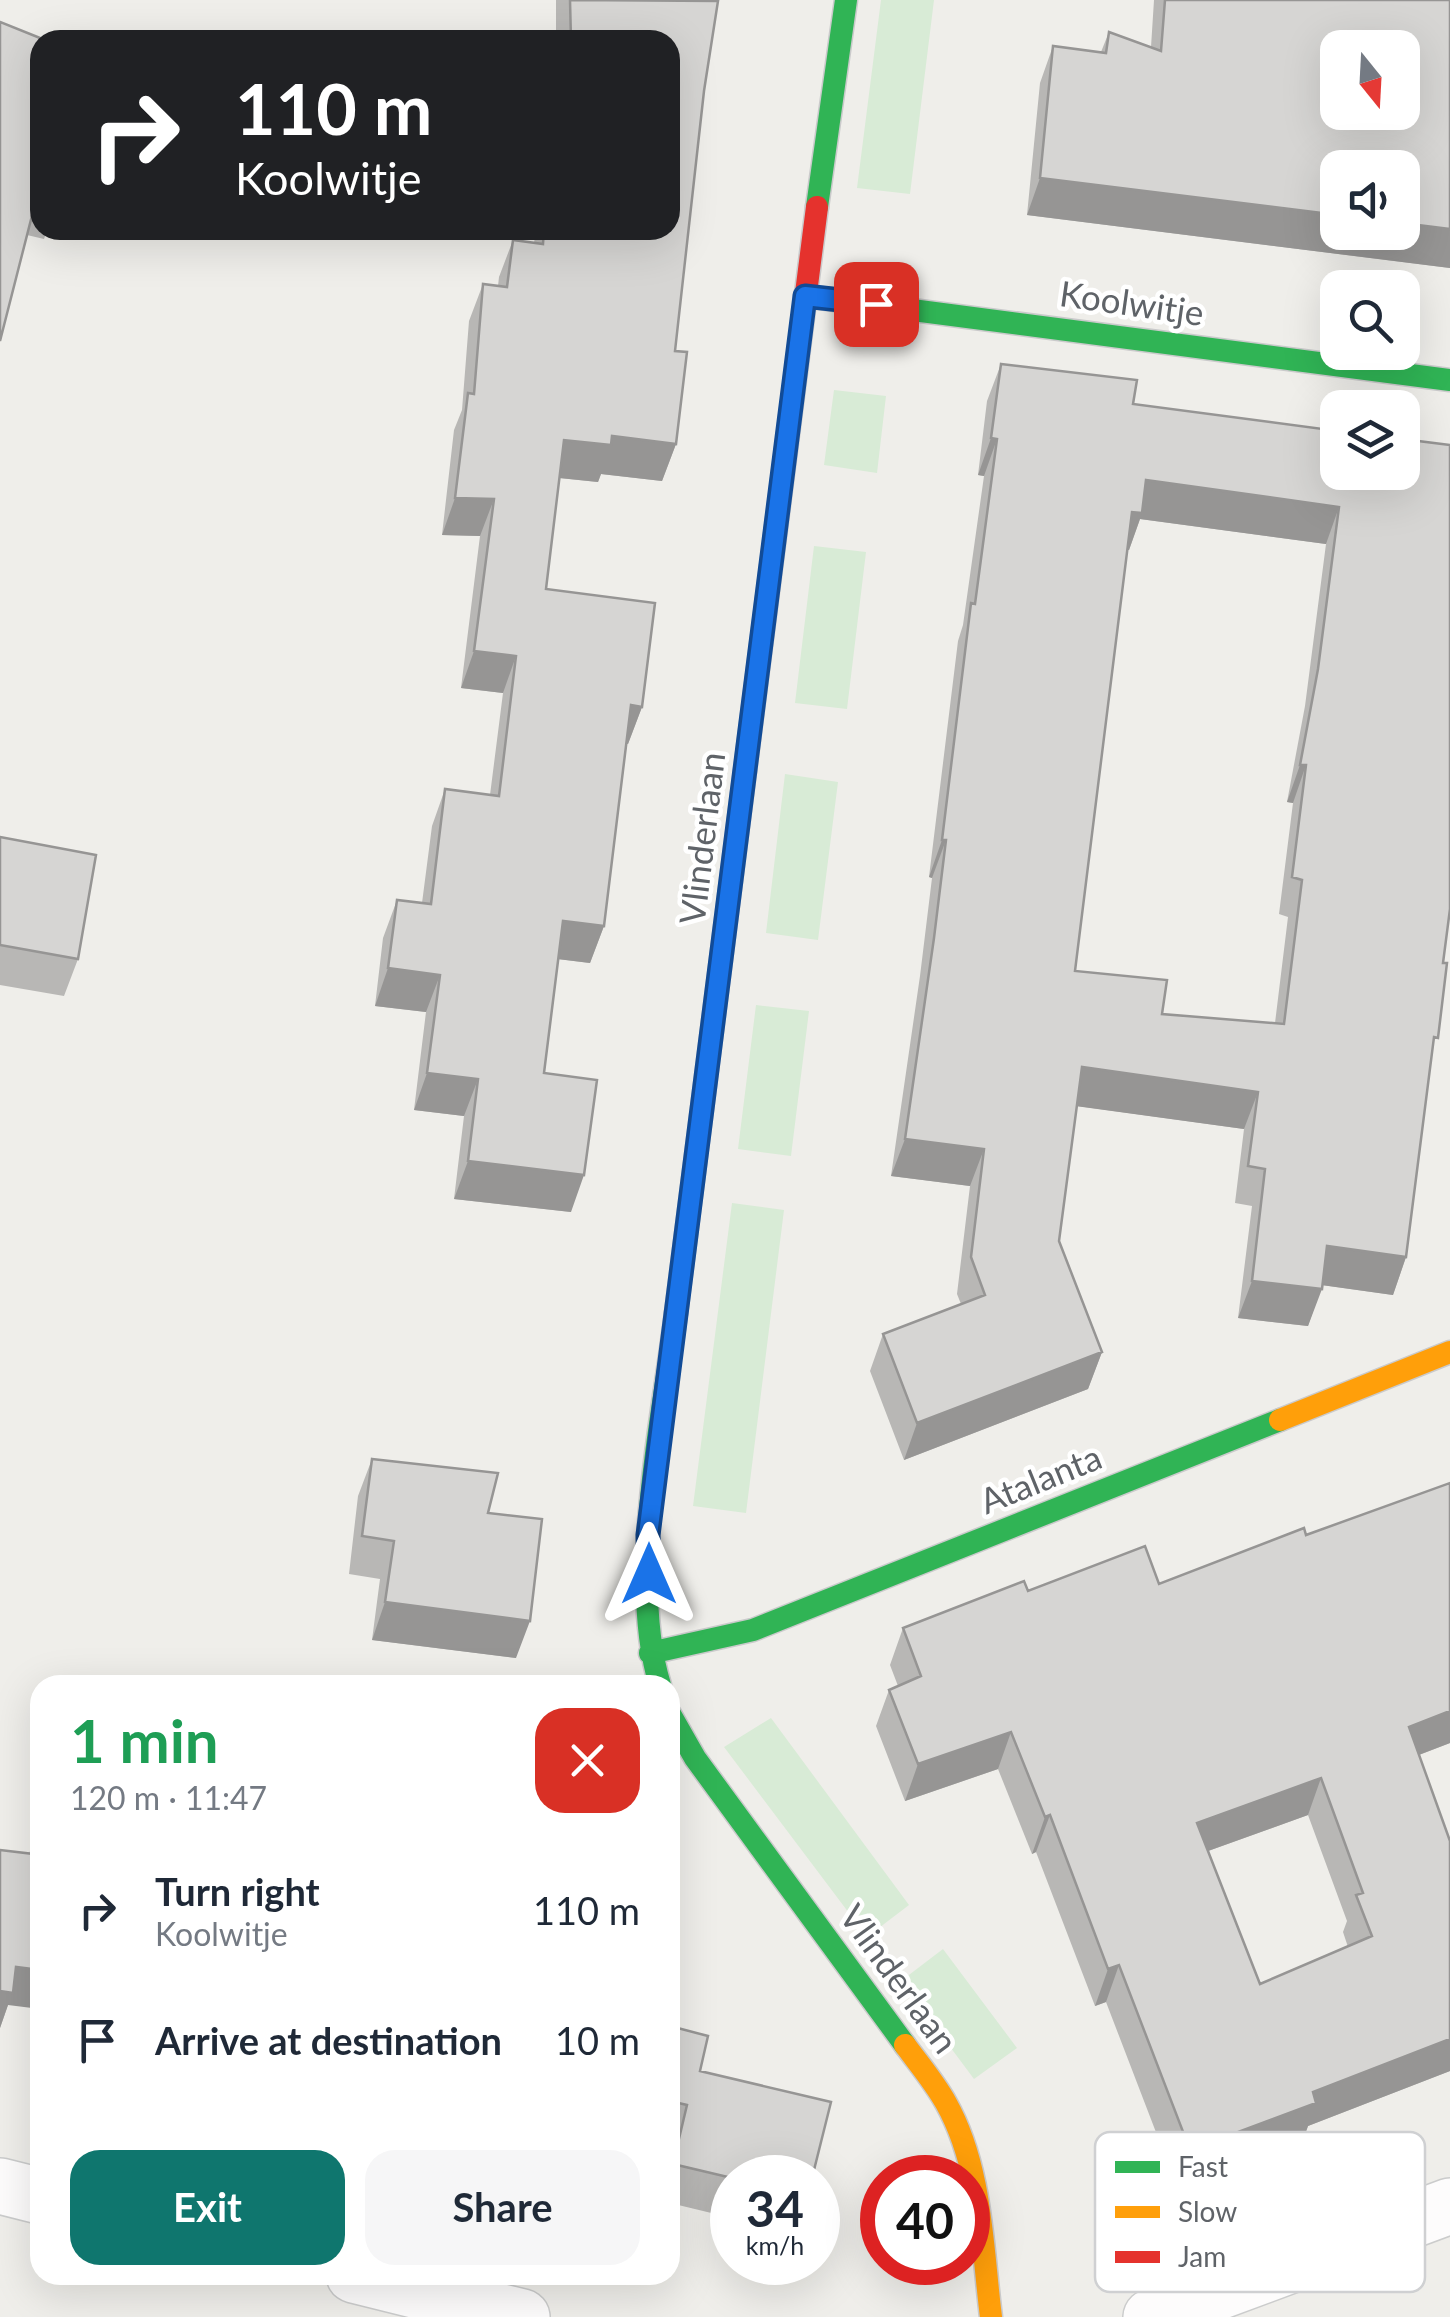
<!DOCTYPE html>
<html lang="en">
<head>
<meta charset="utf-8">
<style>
	body { margin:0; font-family:Lato,sans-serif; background:#f6f6f7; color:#1f2937; height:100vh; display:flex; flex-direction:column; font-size:38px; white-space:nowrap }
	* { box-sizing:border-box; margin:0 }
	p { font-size:32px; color:#747a83 }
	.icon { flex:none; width:55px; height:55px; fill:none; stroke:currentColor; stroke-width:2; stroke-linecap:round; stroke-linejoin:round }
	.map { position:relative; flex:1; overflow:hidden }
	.sheet { position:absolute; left:30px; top:1675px; width:650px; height:610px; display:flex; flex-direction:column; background:#fff; border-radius:30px; box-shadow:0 10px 40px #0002 }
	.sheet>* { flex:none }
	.top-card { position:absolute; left:30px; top:30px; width:650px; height:210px; border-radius:30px; box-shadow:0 10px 40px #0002; background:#202124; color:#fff; overflow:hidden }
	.needle { width:65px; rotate:162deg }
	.fabs { position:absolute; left:1320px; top:30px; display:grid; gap:20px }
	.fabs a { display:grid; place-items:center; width:100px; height:100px; border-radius:20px; background:#fff; box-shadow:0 10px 40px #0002; font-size:50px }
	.speed { position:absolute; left:710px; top:2155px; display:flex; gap:20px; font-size:50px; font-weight:700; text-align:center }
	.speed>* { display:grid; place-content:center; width:130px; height:130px; border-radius:50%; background:#fff; box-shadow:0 10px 40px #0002; line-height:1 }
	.speed small { font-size:25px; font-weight:400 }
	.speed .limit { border:15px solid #d22; background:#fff; color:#111 }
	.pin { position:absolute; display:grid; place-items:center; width:85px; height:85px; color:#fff; margin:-42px; border-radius:20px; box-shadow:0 5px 15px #0006 }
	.me { position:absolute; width:110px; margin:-55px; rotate:0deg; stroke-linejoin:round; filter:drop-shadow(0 0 8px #0008) }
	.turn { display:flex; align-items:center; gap:35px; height:210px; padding:0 40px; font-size:45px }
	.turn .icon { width:130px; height:130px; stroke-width:2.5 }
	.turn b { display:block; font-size:70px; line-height:85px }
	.round { display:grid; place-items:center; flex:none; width:105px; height:105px; border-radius:30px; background:#f6f6f7 }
	.headline { display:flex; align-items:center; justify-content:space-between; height:170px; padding:0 40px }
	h1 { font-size:60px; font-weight:700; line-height:75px; color:#1e9e55 }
	.action { display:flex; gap:20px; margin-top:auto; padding:20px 40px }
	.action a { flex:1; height:115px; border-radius:30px; background:#0f766e; color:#fff; font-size:40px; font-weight:700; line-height:115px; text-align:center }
	.action a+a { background:#f6f6f7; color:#1f2937 }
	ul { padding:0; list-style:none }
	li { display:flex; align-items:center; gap:30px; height:130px; padding:0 40px }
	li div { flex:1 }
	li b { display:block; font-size:38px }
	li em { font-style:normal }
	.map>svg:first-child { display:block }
	.green { fill:#d8ebd6 }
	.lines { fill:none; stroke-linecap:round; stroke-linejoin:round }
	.street-casing { stroke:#cbcccc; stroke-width:58 }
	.fast-casing { stroke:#cacacb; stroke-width:25 }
	.slow-casing { stroke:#cacacb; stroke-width:25 }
	.jam-casing { stroke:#cacacb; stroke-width:25 }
	.street { stroke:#fdfcfc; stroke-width:55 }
	.fast { stroke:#30b455; stroke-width:22 }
	.slow { stroke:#ff9f0a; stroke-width:22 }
	.jam { stroke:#e5322d; stroke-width:22 }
	.wall { fill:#b8b7b5; fill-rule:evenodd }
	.shaded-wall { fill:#969594 }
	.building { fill:#d6d5d3; stroke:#969594; stroke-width:2.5; fill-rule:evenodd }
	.route-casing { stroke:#114b97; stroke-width:25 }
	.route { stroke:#1a73e8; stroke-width:18 }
	.labels { text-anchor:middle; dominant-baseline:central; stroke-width:9; stroke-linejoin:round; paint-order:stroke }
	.street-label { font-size:35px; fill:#5f6368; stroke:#fff }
	.key { fill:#fff; stroke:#cfd0d2; stroke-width:2.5 }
	.key-label { font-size:28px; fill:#5f6368 }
</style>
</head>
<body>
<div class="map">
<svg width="1450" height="2317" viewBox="0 0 1450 2317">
	<rect width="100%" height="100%" fill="#efeeea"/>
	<!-- green -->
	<path class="green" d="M 881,0 L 934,0 L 910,194 L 857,188 Z
		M 834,390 L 886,396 L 877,473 L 824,465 Z
		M 814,546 L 866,552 L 847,709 L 795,703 Z
		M 785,774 L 838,782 L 818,940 L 766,933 Z
		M 756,1005 L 809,1011 L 791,1156 L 738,1149 Z
		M 732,1203 L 784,1210 L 746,1513 L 693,1506 Z
		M 771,1718 L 909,1905 L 867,1937 L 724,1747 Z
		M 943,1949 L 1017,2048 L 974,2079 L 901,1981 Z"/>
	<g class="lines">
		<defs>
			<path id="street" d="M 0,2186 L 40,2196
				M 354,2275 L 522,2317
				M 1151,2317 L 1450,2206"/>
			<path id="fast" d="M 817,207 L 846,0
				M 805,296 L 1450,380
				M 650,1653 L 753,1630 L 1280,1420
				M 660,1685 C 628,1582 662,1421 676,1313
				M 670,1714 L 695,1758 L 905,2045"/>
			<path id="slow" d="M 676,1313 L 745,771
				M 1280,1420 L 1450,1352
				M 905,2045 C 919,2064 935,2083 946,2103 C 982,2167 982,2246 991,2317"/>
			<path id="jam" d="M 745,771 L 817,207"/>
		</defs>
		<!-- street casing -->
		<use href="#street" class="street-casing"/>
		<!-- fast casing -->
		<use href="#fast" class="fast-casing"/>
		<!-- slow casing -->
		<use href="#slow" class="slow-casing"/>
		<!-- jam casing -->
		<use href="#jam" class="jam-casing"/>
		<!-- street -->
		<use href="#street" class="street"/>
		<!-- fast -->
		<use href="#fast" class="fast"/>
		<!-- slow -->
		<use href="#slow" class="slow"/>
		<!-- jam -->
		<use href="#jam" class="jam"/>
	</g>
	<!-- wall -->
	<path class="wall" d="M 556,0 L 714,0 L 675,351 L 676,444 L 662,481 L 601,474 L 598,482 L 559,478 L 546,589 L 642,707 L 628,744 L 627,743 L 604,926 L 590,963 L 558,959 L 544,1073 L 571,1212 L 454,1199 L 464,1116 L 414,1110 L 426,1012 L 375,1006 L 383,938 L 397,900 L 422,903 L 432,826 L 445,789 L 490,795 L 503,693 L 461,688 L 480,536 L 442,535 L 454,430 L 462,410 L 469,321 L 483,284 L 498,286 L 499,277 L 513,240 L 534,243 L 536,230 L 670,230 L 670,40 L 556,40 Z
		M 1154,0 L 1450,0 L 1450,268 L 1027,215 L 1040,83 L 1053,46 L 1101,52 L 1109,32 L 1151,47 Z
		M 40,40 L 40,230 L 47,230 L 44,239 L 27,235 Z
		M 1001,364 L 1133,404 L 1338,431 L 1431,1055 L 1406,1257 L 1393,1295 L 1322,1285 L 1308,1326 L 1238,1318 L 1252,1206 L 1235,1203 L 1244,1129 L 1077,1106 L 1059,1241 L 1102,1352 L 1088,1389 L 904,1460 L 870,1371 L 883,1334 L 961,1304 L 957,1294 L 970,1186 L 891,1176 L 920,976 L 932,878 L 929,877 L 958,641 L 963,625 L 984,476 L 978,475 L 987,401 ZM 1140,519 L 1326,544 L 1305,706 L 1287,802 L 1293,803 L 1279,914 L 1288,917 L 1275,1023 L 1162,1014 L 1075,971 L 1127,550 L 1129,550 Z
		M 0,837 L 78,959 L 64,996 L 0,985 Z
		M 372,1459 L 488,1513 L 516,1658 L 372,1640 L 380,1579 L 349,1574 L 358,1496 Z
		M 1450,1483 L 1450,1743 L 1419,1755 L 1450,1841 L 1450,2071 L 1308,2126 L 1303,2140 L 1177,2187 L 1106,2002 L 1095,2006 L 1036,1852 L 1032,1854 L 998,1769 L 905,1801 L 876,1726 L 889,1690 L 898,1686 L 890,1665 L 903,1628 L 1028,1591 L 1159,1584 L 1306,1535 ZM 1308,1815 L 1347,1921 L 1343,1932 L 1348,1947 L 1260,1984 L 1208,1851 Z
		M 36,1833 L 40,1833 L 8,2005 L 0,2028 L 0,1850 L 29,1854 Z
		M 670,2026 L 700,2071 L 732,2178 L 732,2218 L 670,2203 L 670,2158 L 674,2141 L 670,2140 Z"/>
	<!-- shaded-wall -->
	<path class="shaded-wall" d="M 1040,178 L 1338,215 L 1338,232 L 1402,232 L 1402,223 L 1450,229 L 1450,268 L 1027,215 Z
		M 612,436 L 676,444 L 662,481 L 601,474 L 598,482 L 550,477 L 564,440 Z
		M 991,438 L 997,439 L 984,476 L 978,475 Z
		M 1146,480 L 1339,507 L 1326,544 L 1140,519 L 1129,550 L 1118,549 L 1132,512 Z
		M 455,498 L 494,499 L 480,536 L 442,535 Z
		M 474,651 L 516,656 L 503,693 L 461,688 Z
		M 631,705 L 642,707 L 628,744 L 618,742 Z
		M 1300,765 L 1306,765 L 1293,803 L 1287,802 Z
		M 942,840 L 946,840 L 932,878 L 929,877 Z
		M 563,921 L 604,926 L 590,963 L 549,958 Z
		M 388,968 L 440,975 L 426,1012 L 375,1006 Z
		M 1082,1067 L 1258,1092 L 1244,1129 L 1068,1105 Z
		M 427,1073 L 478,1079 L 464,1116 L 414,1110 Z
		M 905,1139 L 984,1149 L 970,1186 L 891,1176 Z
		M 468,1161 L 584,1175 L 571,1212 L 454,1199 Z
		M 1327,1246 L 1406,1257 L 1393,1295 L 1314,1284 Z
		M 1252,1281 L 1322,1289 L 1308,1326 L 1238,1318 Z
		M 1102,1352 L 1088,1389 L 904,1460 L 917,1423 Z
		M 385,1602 L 530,1621 L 516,1658 L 372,1640 Z
		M 1450,1711 L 1450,1743 L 1395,1764 L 1409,1727 Z
		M 1011,1732 L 998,1769 L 905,1801 L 918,1764 Z
		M 1321,1778 L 1308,1815 L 1183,1860 L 1197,1823 Z
		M 1050,1815 L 1036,1852 L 1032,1854 L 1045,1817 Z
		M 1119,1965 L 1106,2002 L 1095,2006 L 1108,1969 Z
		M 16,1967 L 40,1970 L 40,2009 L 8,2005 L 0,2028 L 0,1991 Z
		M 1450,2039 L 1450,2071 L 1308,2126 L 1303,2140 L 1177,2187 L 1190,2150 L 1313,2092 Z"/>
	<!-- building -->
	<path class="building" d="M 570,0 L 718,1 L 704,91 L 675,351 L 687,352 L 676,444 L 612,436 L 611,445 L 564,440 L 546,589 L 655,603 L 642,707 L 631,705 L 604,926 L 563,921 L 544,1073 L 597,1080 L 584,1175 L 468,1161 L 478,1079 L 427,1073 L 440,975 L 388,968 L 397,900 L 431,904 L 445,789 L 499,796 L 516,656 L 474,651 L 494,499 L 455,498 L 468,393 L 474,394 L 483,284 L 507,287 L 513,240 L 543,244 L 544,230 L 670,230 L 670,40 L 571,40 Z
		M 1165,0 L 1450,0 L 1450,229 L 1402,223 L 1402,168 L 1338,168 L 1338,215 L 1040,178 L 1053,46 L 1106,53 L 1109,32 L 1161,51 ZM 1338,48 L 1402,48 L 1402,112 L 1338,112 Z
		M 0,22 L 45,40 L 40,40 L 40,197 L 37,196 L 0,341 Z
		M 1001,364 L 1137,380 L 1133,404 L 1338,431 L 1338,472 L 1402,472 L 1402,439 L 1450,445 L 1450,909 L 1443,963 L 1447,963 L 1438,1038 L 1434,1037 L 1406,1257 L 1327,1246 L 1322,1289 L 1252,1281 L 1265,1169 L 1248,1166 L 1258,1092 L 1082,1067 L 1059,1241 L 1102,1352 L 917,1423 L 883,1334 L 985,1295 L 971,1257 L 984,1149 L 905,1139 L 934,938 L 946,840 L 942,840 L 971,603 L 975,604 L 997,439 L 991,438 ZM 1146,480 L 1339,507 L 1318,669 L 1300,765 L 1306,765 L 1292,877 L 1302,880 L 1284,1024 L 1162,1014 L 1167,980 L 1075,971 L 1132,512 L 1142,513 Z
		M 0,837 L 96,855 L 78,959 L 0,945 Z
		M 372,1459 L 498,1473 L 488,1513 L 542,1519 L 530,1621 L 385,1602 L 394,1541 L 362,1536 Z
		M 1450,1483 L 1450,1711 L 1409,1727 L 1450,1841 L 1450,2039 L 1313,2092 L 1316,2103 L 1190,2150 L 1119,1965 L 1108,1969 L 1050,1815 L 1045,1817 L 1011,1732 L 918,1764 L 889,1690 L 921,1676 L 903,1628 L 1024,1581 L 1028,1591 L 1145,1546 L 1159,1584 L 1304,1528 L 1306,1535 ZM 1321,1778 L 1363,1893 L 1356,1895 L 1372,1936 L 1260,1984 L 1197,1823 Z
		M 36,1833 L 40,1833 L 40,1970 L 16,1967 L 13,1993 L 0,1991 L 0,1850 L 34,1854 Z
		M 670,2026 L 708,2036 L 700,2071 L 831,2102 L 812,2178 L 732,2178 L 673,2164 L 687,2105 L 670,2101 Z"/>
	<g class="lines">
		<defs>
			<path id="route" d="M 649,1574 L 648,1535 L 805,296 L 876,304"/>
		</defs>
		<!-- route casing -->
		<use href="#route" class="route-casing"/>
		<!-- route -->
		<use href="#route" class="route"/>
	</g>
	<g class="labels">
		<!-- street labels -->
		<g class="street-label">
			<text transform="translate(1132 302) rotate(8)">Koolwitje</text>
			<text transform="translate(701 838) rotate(-83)">Vlinderlaan</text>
			<text transform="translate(1040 1478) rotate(-22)">Atalanta</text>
			<text transform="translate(900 1978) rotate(54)">Vlinderlaan</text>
		</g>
	</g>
	<!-- legend -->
	<rect x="1095" y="2132" width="330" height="160" rx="15" class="key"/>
	<rect x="1115" y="2161" width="45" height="12" fill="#30b455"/>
	<rect x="1115" y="2206" width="45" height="12" fill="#ff9f0a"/>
	<rect x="1115" y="2251" width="45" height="12" fill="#e5322d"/>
	<g class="key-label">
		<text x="1178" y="2177">Fast</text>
		<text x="1178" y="2222">Slow</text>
		<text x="1178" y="2267">Jam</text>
	</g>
</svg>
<div class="fabs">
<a><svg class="needle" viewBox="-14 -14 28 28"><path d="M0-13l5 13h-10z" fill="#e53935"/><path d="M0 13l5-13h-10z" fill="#747a83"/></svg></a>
<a><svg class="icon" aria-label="sound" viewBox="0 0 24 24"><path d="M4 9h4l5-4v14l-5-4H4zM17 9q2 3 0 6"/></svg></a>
<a><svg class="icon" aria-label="search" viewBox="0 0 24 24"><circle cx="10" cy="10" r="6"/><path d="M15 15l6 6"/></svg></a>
<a><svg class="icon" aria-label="layers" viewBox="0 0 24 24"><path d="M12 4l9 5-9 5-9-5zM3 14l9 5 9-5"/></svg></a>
</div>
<div class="speed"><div>34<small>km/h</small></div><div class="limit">40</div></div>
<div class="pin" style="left:876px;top:304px;background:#d93025"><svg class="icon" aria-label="arrive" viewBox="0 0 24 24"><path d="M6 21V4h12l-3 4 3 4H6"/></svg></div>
<svg class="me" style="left:649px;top:1574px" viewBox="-20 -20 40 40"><path d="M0-17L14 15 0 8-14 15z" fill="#1a73e8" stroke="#fff" stroke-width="4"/></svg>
<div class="top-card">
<div class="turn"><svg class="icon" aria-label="right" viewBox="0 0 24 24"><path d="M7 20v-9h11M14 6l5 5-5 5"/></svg><div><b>110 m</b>Koolwitje</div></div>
</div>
<section class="sheet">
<div class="headline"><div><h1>1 min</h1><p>120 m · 11:47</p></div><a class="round" style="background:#d93025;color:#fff"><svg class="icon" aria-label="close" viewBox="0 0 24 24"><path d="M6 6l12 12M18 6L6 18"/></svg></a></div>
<ul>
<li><svg class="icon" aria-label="right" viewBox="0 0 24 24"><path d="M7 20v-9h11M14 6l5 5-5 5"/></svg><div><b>Turn right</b><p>Koolwitje</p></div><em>110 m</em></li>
<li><svg class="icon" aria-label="arrive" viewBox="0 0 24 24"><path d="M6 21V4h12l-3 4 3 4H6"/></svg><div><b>Arrive at destination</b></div><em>10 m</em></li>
</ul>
<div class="action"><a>Exit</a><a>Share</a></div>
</section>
</div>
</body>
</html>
